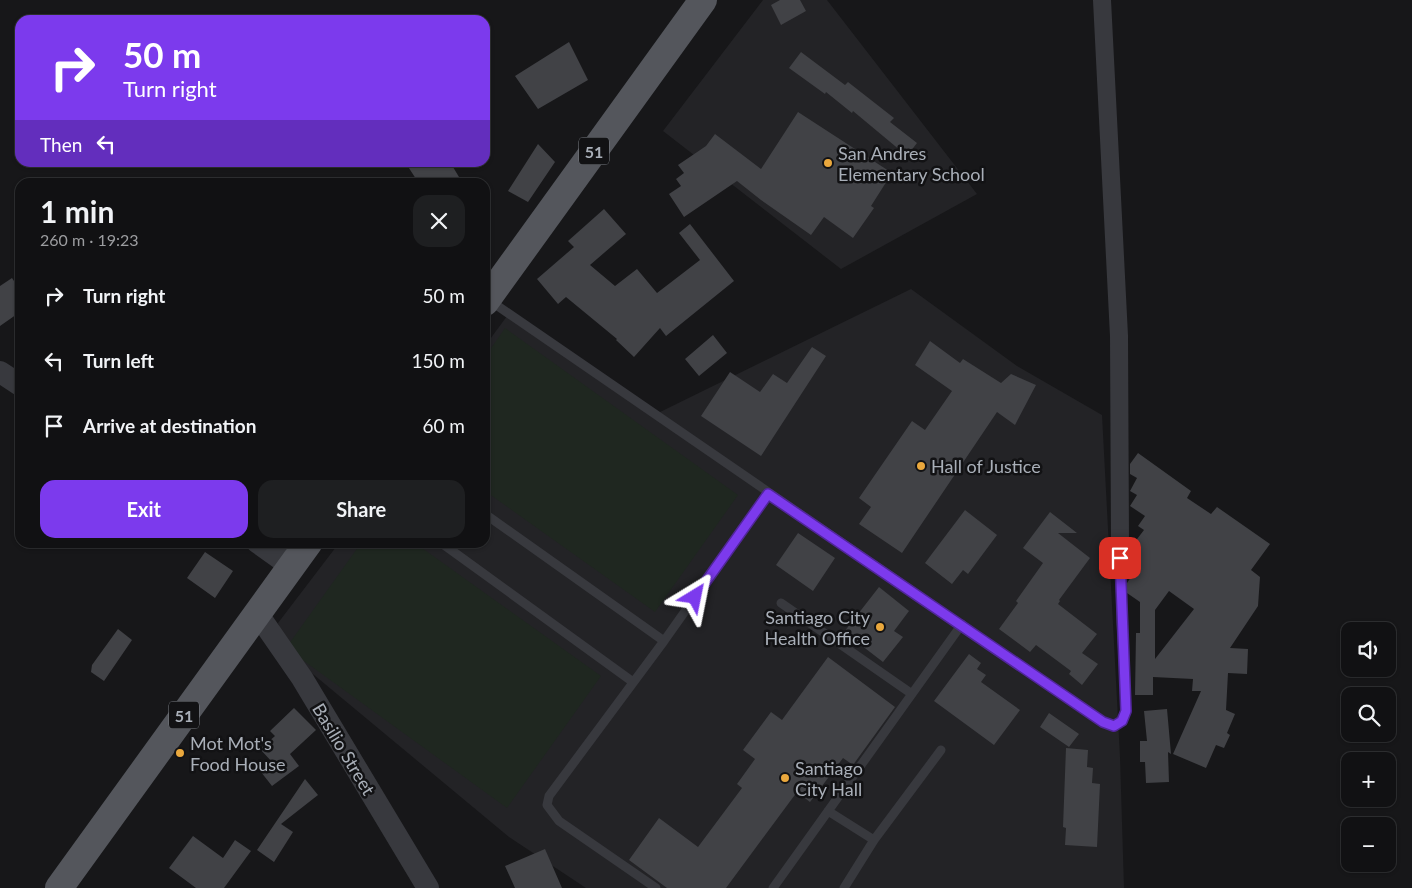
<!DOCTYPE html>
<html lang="en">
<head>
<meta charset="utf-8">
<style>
	body { margin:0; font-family:Lato,sans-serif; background:#1e1f21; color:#f1f3f6; height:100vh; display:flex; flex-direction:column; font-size:19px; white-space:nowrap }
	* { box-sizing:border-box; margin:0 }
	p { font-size:16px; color:#9c9da0 }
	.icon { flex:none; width:28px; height:28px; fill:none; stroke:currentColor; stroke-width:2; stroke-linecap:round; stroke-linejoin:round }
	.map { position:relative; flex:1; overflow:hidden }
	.panel { position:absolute; left:15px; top:178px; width:475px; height:370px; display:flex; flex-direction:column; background:#111113; border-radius:15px; box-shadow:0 1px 4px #0004,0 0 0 1px #303133 }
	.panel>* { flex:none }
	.guide { position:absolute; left:15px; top:15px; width:475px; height:152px; border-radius:15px; box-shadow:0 1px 4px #0004,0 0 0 1px #303133; background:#7c3aed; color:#fff; overflow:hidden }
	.fabs { position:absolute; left:1341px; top:622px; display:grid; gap:10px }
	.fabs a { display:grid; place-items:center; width:55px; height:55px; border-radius:10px; background:#111113; box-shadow:0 1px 4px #0004,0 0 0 1px #303133; font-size:25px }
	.pin { position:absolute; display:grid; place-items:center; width:42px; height:42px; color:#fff; margin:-21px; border-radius:10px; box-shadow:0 2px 8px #0006 }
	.me { position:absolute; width:55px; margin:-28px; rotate:35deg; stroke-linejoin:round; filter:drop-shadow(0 0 4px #0008) }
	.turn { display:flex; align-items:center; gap:18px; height:105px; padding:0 25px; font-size:22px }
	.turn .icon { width:65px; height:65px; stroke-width:2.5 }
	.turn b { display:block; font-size:35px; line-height:42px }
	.then { display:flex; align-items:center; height:48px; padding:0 25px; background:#0003; gap:10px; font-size:19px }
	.round { display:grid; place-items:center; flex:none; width:52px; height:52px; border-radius:15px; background:#1e1f21 }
	.head { display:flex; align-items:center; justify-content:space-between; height:85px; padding:0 25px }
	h1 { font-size:30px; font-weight:700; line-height:38px }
	.button { display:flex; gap:10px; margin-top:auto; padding:10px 25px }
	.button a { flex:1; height:58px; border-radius:15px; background:#7c3aed; color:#fff; font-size:20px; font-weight:700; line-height:58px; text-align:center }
	.button a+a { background:#1e1f21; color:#f1f3f6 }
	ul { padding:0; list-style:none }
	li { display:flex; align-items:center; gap:15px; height:65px; padding:0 25px }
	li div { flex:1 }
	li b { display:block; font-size:19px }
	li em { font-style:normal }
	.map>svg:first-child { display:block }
	.built { fill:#232326 }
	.green { fill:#1f2720 }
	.building { fill:#414246; fill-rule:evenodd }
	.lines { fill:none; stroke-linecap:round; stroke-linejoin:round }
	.service { stroke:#38393e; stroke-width:9 }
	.minor { stroke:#38393e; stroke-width:18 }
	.tertiary { stroke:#38393e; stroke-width:22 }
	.primary { stroke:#54565c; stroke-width:28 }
	.route-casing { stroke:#51269a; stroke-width:12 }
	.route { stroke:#7c3aed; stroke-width:9 }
	.poi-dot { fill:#eaa83d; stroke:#121214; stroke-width:2 }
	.labels { text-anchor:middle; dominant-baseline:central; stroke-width:5; stroke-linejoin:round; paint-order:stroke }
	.shield { fill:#121214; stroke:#7c8087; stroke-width:1 }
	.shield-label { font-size:16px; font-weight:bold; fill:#a9afb8 }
	.poi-label { font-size:18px; fill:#a9afb8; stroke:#121214; text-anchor:start }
	.street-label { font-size:18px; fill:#a9afb8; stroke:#121214 }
</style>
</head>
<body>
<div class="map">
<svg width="1412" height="888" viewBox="0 0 1412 888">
	<rect width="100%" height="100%" fill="#171719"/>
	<!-- built -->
	<path class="built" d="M 763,0 L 827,0 L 977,194 L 841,269 L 663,131 Z
		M 911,289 L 1017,366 L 1102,415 L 1120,757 L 1124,888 L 586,888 L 509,837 L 284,650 L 278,623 L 339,543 L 485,542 L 485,346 L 510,312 L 656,414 Z"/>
	<!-- green -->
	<path class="green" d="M 505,328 L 738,495 L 655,612 L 485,491 L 485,357 Z
		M 361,543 L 415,543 L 601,676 L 507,808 L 286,648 Z"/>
	<!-- building -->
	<path class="building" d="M 780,0 L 800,0 L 806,11 L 781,25 L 771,5 Z
		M 569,42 L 588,80 L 538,109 L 515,76 Z
		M 801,52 L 845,85 L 848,82 L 894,118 L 890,122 L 917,143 L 907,156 L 853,111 L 852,113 L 826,92 L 825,94 L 789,68 Z
		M 798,112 L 892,173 L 871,206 L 874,208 L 853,238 L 824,217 L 811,235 L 761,200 L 737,181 L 684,217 L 669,194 L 681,186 L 676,179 L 684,173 L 678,165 L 706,146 L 715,134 L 761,169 Z
		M 538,144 L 555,162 L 528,202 L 508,191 Z
		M 405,162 L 450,162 L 462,182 L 418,182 Z
		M 604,209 L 626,234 L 590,265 L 615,286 L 637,269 L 657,293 L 700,260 L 679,233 L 690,224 L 734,281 L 666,336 L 660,328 L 634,357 L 616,340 L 617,339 L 566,297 L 558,304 L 537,279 L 574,247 L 568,241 Z
		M 12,278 L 20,290 L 20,312 L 0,326 L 0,286 Z
		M 713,335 L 727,353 L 699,376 L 685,359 Z
		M 930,341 L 960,363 L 963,359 L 1001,383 L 1011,374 L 1036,385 L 1015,425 L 997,412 L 902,553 L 859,524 L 871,507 L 859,498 L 912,421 L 925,430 L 952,391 L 915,365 Z
		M 812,347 L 826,356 L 761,456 L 701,416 L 730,372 L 760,392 L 773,374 L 787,383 Z
		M 1138,453 L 1191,491 L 1187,498 L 1211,514 L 1217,507 L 1270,544 L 1251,570 L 1260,577 L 1258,606 L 1230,648 L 1248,649 L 1247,674 L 1228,673 L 1226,710 L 1235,714 L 1227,733 L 1230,735 L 1224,748 L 1216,745 L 1206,768 L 1173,754 L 1201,691 L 1192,691 L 1193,679 L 1153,677 L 1153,695 L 1135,695 L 1136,633 L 1140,633 L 1140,602 L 1127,593 L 1127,583 L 1133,574 L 1127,570 L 1127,565 L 1140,547 L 1134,543 L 1144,530 L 1138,526 L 1145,516 L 1130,506 L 1137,495 L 1130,491 L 1137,478 L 1130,474 L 1130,464 ZM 1169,591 L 1194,609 L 1155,659 L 1155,610 Z
		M 965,510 L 997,535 L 968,574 L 963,570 L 952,584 L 925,563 Z
		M 1050,512 L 1077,533 L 1058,533 L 1090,558 L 1059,600 L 1060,601 L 1058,604 L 1097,634 L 1082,653 L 1098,664 L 1082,685 L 1069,674 L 1071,671 L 1036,645 L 1030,652 L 999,629 L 1018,603 L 1016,601 L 1043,563 L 1023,548 Z
		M 798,533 L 835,558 L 813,591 L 776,565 Z
		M 205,552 L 233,571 L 215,598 L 187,578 Z
		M 879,587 L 909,611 L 894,631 L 903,637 L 883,662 L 844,632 Z
		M 118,629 L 132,640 L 104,681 L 91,672 L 92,665 Z
		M 969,654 L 981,663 L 977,669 L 986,675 L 981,682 L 1020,710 L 994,745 L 934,701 Z
		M 828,657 L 895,707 L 853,765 L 843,758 L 810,802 L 797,792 L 726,888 L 667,888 L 629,860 L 659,818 L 698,847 L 742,788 L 737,784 L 755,759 L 743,750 L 771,712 L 782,720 Z
		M 294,708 L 316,730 L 290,754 L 299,766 L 272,786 L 261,772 L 273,763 L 260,749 L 275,736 L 270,731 Z
		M 1167,709 L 1171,754 L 1168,752 L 1169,782 L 1146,783 L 1145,762 L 1140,762 L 1140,741 L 1147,741 L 1144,711 Z
		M 1049,713 L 1079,734 L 1069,747 L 1040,727 Z
		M 1066,748 L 1088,750 L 1087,767 L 1093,768 L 1092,783 L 1100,784 L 1097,847 L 1065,845 L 1066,828 L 1063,827 Z
		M 305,779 L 318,795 L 281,824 L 293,832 L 274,862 L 257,850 Z
		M 193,836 L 223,858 L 235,840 L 251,851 L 224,888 L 196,888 L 169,868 Z
		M 545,849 L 562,888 L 515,888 L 505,866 Z"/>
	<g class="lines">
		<!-- service -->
		<path class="service" d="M 489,300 L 1103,722 L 1114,726 L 1122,721 L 1126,711 L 1121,622 L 1120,542
			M 485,514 L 664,641
			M 440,542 L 633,682
			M 781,603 L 912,694
			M 828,811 L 874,840 L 941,750
			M 656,888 L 559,821 L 547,805 L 549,796 L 664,641 L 768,494
			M 773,888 L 962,624
			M 844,888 L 874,840"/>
		<!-- minor -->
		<path class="minor" d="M 1102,0 L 1119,336 L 1120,542"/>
		<!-- tertiary -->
		<path class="tertiary" d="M 0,372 L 20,385
			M 257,542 L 292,567
			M 257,613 L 302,678 L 428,888"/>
		<!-- primary -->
		<path class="primary" d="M 485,302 L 703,0
			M 59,888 L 309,542"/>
	</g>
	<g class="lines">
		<defs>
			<path id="route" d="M 695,597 L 768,494 L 1103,722 L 1114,726 L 1122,721 L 1126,711 L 1120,558"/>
		</defs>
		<!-- route casing -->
		<use href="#route" class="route-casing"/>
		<!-- route -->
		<use href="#route" class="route"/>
	</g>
	<!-- markers -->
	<g class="poi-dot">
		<circle cx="828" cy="163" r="5"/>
		<circle cx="921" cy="466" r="5"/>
		<circle cx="880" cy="627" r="5"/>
		<circle cx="180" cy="753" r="5"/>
		<circle cx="785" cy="778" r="5"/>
	</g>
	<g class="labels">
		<!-- shield labels -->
		<g class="shield">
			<rect x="579" y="137.5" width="30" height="27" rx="4"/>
			<rect x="169" y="701.5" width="30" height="27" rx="4"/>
		</g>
		<g class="shield-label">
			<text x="594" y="151">51</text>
			<text x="184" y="715">51</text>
		</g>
		<!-- poi labels -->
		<g class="poi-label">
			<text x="838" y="153">San Andres<tspan x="838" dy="21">Elementary School</tspan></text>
			<text x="931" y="466">Hall of Justice</text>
			<text x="870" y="617" text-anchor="end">Santiago City<tspan x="870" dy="21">Health Office</tspan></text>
			<text x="190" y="743">Mot Mot's<tspan x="190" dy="21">Food House</tspan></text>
			<text x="795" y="768">Santiago<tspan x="795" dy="21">City Hall</tspan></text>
		</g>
		<!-- street labels -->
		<g class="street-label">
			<text transform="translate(344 749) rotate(59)">Basilio Street</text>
		</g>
	</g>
</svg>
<div class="fabs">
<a><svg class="icon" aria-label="sound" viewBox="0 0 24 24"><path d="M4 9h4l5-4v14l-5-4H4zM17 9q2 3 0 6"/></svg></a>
<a><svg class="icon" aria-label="search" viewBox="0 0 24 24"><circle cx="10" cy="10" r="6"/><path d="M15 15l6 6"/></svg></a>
<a>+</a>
<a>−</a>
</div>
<div class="pin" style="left:1120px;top:558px;background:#d93025"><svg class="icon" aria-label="arrive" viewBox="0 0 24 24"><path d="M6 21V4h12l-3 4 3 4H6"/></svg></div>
<svg class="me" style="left:695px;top:597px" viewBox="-20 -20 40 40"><path d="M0-17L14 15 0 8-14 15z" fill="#7c3aed" stroke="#fff" stroke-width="4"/></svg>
<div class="guide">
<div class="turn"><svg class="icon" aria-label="right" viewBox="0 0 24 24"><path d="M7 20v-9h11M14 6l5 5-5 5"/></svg><div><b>50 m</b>Turn right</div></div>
<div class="then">Then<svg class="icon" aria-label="left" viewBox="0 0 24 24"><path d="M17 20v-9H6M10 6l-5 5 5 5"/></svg></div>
</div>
<section class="panel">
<div class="head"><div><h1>1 min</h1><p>260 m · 19:23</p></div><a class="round"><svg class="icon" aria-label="close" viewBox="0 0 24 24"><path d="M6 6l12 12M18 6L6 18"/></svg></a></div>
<ul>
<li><svg class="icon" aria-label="right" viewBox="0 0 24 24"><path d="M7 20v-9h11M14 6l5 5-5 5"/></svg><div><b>Turn right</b></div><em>50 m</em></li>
<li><svg class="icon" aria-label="left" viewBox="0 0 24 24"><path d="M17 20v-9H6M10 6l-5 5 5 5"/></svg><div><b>Turn left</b></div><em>150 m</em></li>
<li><svg class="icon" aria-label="arrive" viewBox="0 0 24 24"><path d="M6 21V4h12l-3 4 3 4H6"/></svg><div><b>Arrive at destination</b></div><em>60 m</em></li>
</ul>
<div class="button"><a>Exit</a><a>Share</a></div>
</section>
</div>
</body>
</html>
